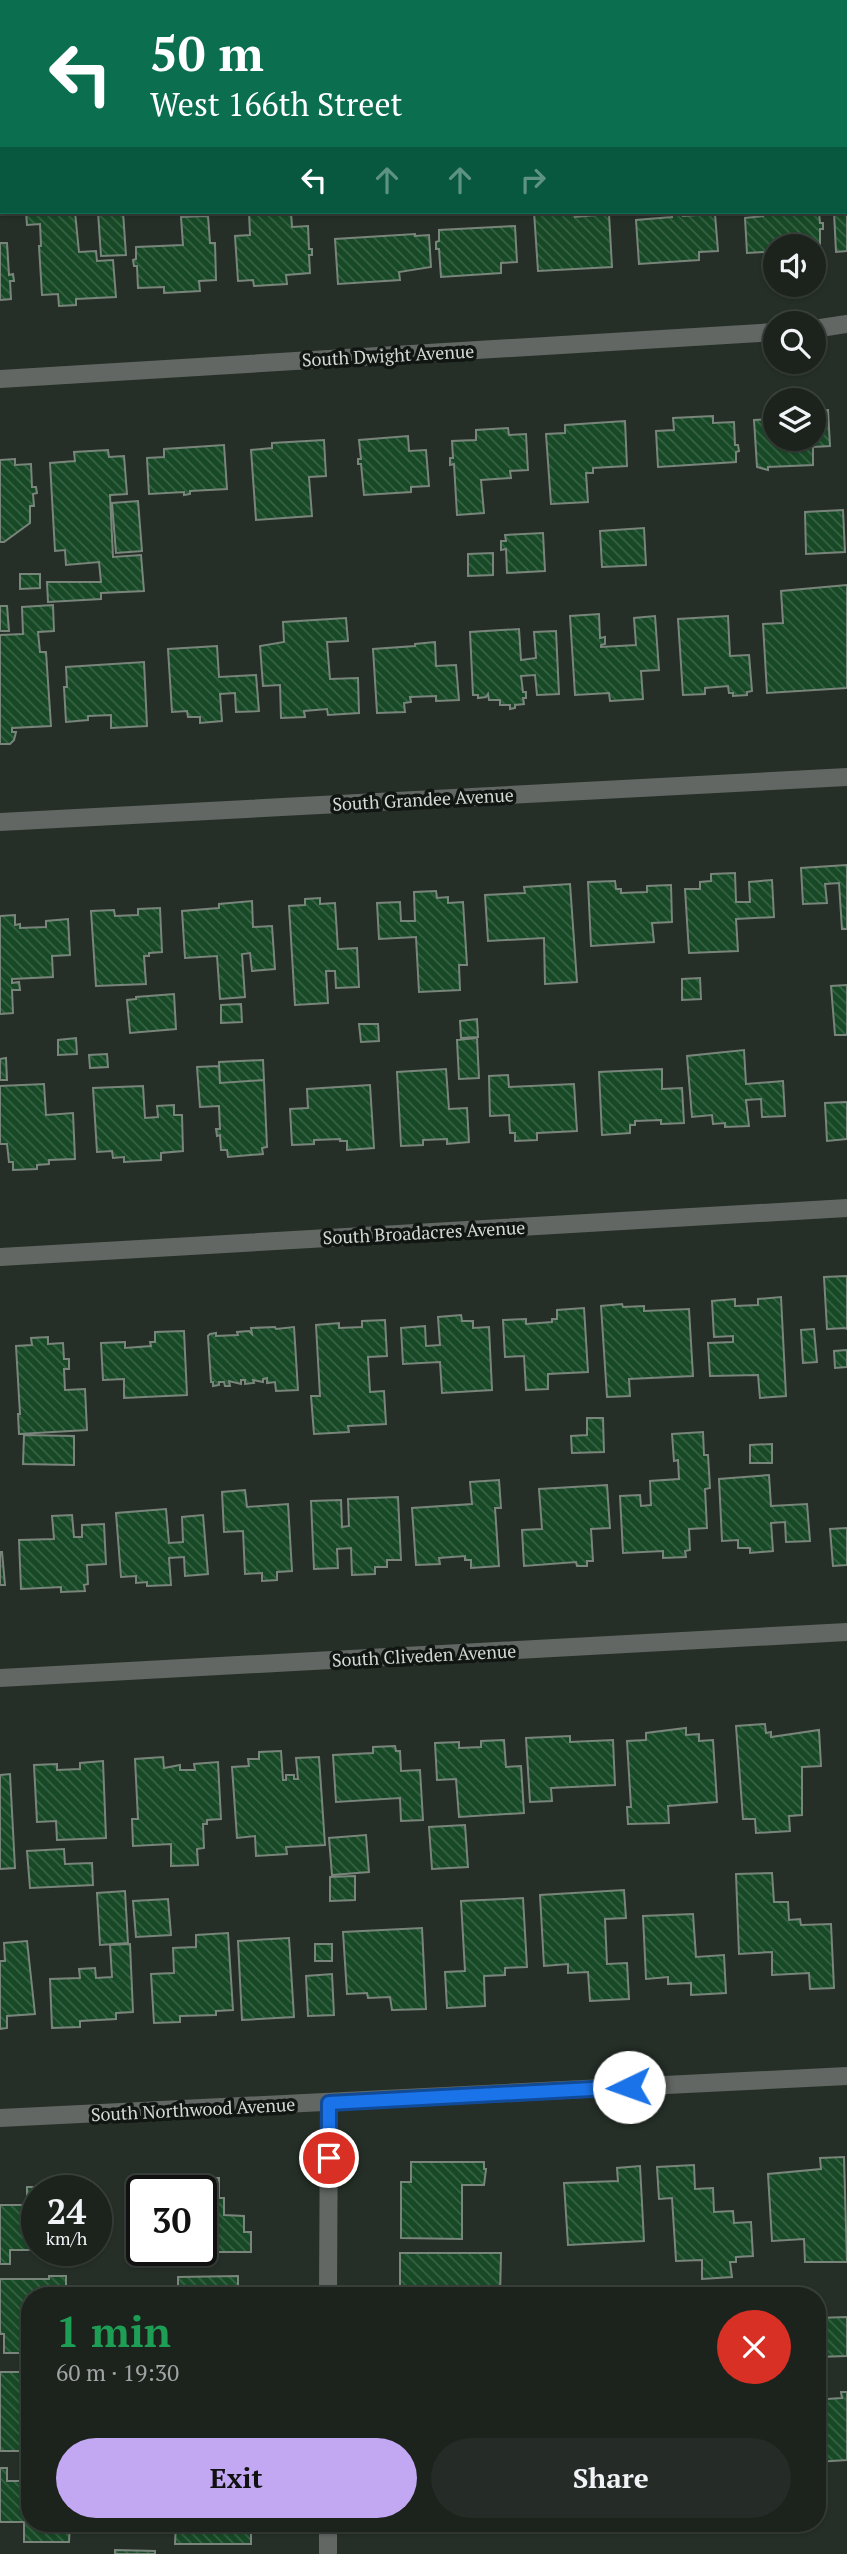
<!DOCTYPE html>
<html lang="en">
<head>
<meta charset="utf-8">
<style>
	body { margin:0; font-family:"PT Serif",serif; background:#252b26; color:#f1f3f6; height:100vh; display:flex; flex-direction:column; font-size:26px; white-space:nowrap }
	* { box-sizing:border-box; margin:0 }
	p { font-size:23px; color:#a0a4a4 }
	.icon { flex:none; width:38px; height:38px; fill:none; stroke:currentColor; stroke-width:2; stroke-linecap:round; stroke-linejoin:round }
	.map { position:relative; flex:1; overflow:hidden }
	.details { position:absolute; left:21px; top:2287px; width:805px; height:245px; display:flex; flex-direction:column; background:#1c231d; border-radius:28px; box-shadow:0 2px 5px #0004,0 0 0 2px #3a403b }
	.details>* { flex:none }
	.top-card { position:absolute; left:0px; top:0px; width:847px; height:214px; box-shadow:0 2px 5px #0004,0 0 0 2px #3a403b; background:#0b6e4f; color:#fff; overflow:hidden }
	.tools { position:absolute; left:763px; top:234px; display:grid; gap:14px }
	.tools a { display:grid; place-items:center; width:63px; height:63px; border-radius:50%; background:#1c231d; box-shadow:0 2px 5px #0004,0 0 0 2px #3a403b; font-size:35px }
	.speed { position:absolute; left:21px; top:2175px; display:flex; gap:14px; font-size:35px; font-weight:700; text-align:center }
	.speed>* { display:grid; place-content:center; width:91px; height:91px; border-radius:50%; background:#1c231d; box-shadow:0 2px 5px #0004,0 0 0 2px #3a403b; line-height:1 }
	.speed small { font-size:18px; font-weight:400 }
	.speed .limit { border:4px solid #111; border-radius:10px; background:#fff; color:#111 }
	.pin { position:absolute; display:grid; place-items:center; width:60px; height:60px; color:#fff; margin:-30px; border:4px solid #fff; border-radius:50%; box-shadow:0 2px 7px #0007 }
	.me { position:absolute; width:77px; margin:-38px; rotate:267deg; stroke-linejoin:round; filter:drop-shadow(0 0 5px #0008) }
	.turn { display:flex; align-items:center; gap:24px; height:147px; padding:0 35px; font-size:32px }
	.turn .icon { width:91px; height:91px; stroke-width:2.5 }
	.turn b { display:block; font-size:49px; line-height:60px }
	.lanes { display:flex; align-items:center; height:66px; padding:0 35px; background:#0003; justify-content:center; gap:35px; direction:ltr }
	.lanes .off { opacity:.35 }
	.round { display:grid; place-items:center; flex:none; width:74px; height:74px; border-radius:37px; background:#252b26 }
	.summary { display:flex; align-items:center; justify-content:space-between; height:119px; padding:0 35px }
	h1 { font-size:42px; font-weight:600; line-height:52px; color:#1e9e55 }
	.button { display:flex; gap:14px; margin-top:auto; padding:14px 35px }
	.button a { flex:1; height:80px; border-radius:42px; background:#c2a8f2; color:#111; font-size:28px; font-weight:600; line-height:80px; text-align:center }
	.button a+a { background:#252b26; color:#f1f3f6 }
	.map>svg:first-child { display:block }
	.building { fill:url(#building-back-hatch); stroke:#79857b; stroke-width:2 }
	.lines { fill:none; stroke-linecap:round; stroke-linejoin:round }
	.street { stroke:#626763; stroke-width:18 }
	.route-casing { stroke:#114b97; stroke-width:18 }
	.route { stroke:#1a73e8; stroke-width:12 }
	.labels { text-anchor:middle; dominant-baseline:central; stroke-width:7; stroke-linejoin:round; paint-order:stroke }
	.street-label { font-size:18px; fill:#d3dad4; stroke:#111612 }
</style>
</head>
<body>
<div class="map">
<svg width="847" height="2554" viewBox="0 0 847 2554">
	<defs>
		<pattern id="building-back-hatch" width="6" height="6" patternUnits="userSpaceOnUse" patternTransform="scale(1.75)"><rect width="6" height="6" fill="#174926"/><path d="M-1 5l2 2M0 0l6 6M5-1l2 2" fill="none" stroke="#386345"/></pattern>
	</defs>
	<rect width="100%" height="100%" fill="#252f27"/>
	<!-- building -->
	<path class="building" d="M 440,0 L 500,0 L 500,2 L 440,2 Z
		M 548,0 L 609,0 L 609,2 L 548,2 Z
		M 633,0 L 705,0 L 705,2 L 633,2 Z
		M 731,0 L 810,0 L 810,2 L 732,2 Z
		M 845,53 L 847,53 L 845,101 Z
		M 847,192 L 847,251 L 836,252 L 834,212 L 845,212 Z
		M 26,212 L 75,212 L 79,252 L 96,251 L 97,261 L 113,260 L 116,297 L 76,299 L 76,305 L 59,306 L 58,294 L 42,295 L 39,246 L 41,246 L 40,224 L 27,225 Z
		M 98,212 L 123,212 L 126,255 L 101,256 Z
		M 249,212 L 291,212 L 292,227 L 308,226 L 309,249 L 312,249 L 312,255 L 309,255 L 310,273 L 286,275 L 287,284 L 254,286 L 253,280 L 238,281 L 235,236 L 250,235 Z
		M 534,212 L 575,212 L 575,217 L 609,214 L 612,267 L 538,271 Z
		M 763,212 L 819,212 L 820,223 L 823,223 L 823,229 L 820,229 L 820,245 L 775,247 L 775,258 L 766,258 L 765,252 L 747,253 L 745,218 L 763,216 Z
		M 683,213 L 683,216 L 715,214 L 718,251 L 699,252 L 699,260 L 639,264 L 636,220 L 672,217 L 672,214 Z
		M 208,216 L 210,243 L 215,243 L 216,280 L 199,281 L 200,291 L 164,293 L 164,287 L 138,288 L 137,266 L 134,266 L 133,260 L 136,259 L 136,247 L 183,245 L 181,217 Z
		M 515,226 L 517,262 L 501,263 L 501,273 L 441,277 L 439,249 L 436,249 L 436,242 L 439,241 L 439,230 Z
		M 415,234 L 415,236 L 429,235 L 431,267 L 399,272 L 400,280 L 338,284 L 335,239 Z
		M 0,243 L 7,243 L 9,275 L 13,274 L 14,281 L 10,281 L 11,299 L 0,300 Z
		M 828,410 L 830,446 L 813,447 L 813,465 L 768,467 L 768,470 L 757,467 L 754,420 L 772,419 L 772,413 L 775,412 L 775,439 L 814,439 L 814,411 Z
		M 713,416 L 713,423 L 734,422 L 735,445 L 738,445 L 739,451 L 736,452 L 736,462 L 658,467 L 656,431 L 674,430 L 673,418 Z
		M 625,421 L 627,466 L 593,468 L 593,473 L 586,473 L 588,502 L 551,504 L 546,434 L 565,433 L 565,425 Z
		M 508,428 L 509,435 L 526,434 L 528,470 L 510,471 L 511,478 L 481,480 L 484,513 L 457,515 L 454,464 L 450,465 L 450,458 L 453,458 L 452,441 L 476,440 L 476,430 Z
		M 408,436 L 409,451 L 426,450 L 429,486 L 411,487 L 411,492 L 364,495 L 361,464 L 358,464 L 358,459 L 361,459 L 359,440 Z
		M 324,440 L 326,476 L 309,477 L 312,516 L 256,520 L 251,450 L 272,448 L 272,443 Z
		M 224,445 L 227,489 L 190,491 L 190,494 L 184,495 L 184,492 L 149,494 L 147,458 L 164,457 L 164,449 Z
		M 108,450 L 109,457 L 124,456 L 127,494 L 110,495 L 113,557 L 141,555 L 144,591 L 101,593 L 101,599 L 48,602 L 47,582 L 101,582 L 99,562 L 66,565 L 65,550 L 55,551 L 50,463 L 75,461 L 74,452 Z
		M 15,459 L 15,465 L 31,464 L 32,487 L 36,487 L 37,493 L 33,494 L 34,506 L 30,506 L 30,523 L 4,542 L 0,542 L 0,460 Z
		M 138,501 L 142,551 L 116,553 L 112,503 Z
		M 843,510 L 845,552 L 806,554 L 805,512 Z
		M 644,528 L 646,565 L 602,567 L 600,531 Z
		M 543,533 L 545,571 L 507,573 L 506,549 L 501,550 L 501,541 L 506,541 L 505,535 Z
		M 493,553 L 493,575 L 468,576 L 468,554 Z
		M 20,574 L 40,574 L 40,588 L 20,589 Z
		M 847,585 L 847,688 L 767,693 L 763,624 L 783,623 L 781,591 Z
		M 53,605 L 54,631 L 38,632 L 40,652 L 46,652 L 51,726 L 12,728 L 12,732 L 16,732 L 14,740 L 10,744 L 0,744 L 0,635 L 23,634 L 22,607 Z
		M 0,606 L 7,606 L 9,631 L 0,631 Z
		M 599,614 L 600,638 L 605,637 L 605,644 L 601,645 L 601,647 L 636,645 L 634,618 L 655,616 L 659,670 L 641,671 L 643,699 L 610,701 L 609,693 L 575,695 L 570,616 Z
		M 728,616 L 730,656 L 749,655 L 752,691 L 747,692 L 747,695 L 733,696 L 733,693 L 729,693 L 728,686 L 705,688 L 705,694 L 683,695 L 678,619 Z
		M 346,618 L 348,641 L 327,642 L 330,679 L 358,678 L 359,713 L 328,715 L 327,709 L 304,711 L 305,717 L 281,718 L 280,685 L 263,686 L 260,646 L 284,642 L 283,622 Z
		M 519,629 L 521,660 L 536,658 L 534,632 L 556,631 L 559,694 L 537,695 L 535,675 L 521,676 L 523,692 L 526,692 L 526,698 L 523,698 L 524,704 L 515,705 L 515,708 L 510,709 L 510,705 L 500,705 L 500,700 L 489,700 L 488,694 L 486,697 L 478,698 L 478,695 L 473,695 L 470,632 Z
		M 435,642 L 436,666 L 456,665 L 459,700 L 436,701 L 436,696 L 410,697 L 411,702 L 404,703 L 405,712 L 377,713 L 373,649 L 415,646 L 415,644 Z
		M 217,646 L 219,677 L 256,675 L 259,711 L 236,712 L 235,693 L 220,694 L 222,721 L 200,723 L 200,717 L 188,717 L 187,711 L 172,712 L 168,649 Z
		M 144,662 L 147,726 L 111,728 L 111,715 L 88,716 L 88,720 L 66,722 L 64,687 L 67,687 L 66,667 Z
		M 847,865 L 847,929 L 842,929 L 839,883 L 825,884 L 827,903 L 803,904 L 801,868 Z
		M 735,873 L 736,902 L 750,902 L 749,882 L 772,880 L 774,917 L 736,919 L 738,951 L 689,953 L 685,889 L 700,889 L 700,882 L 711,881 L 711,874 Z
		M 615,881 L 616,889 L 621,889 L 621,893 L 647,892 L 647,886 L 671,885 L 672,922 L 652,923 L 654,942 L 591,946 L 588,882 Z
		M 570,884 L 577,982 L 545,984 L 544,938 L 488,941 L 485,895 L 525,893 L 524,887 Z
		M 436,891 L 437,898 L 448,897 L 448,903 L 463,902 L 467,965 L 459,965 L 460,990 L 419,992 L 416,937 L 379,939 L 377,903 L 400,902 L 401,921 L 415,921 L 414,892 Z
		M 320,898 L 320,904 L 335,903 L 338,949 L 357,948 L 359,987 L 336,988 L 335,971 L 326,971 L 328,1003 L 295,1005 L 289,906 L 305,905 L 305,899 Z
		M 252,901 L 253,927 L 272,926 L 275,969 L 252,971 L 250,953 L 242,954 L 245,997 L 220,999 L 217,956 L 185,958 L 182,911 L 219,908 L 219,904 Z
		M 160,908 L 162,952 L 149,953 L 149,956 L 144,956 L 146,984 L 96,986 L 91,911 L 114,910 L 115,916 L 138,915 L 138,909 Z
		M 15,915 L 15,925 L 20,924 L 20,928 L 46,927 L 46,921 L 68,919 L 70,955 L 52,956 L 53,977 L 12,979 L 12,983 L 19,982 L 20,990 L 12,990 L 13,1013 L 0,1014 L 0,916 Z
		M 700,978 L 701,999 L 682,1000 L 682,979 Z
		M 847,985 L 847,1035 L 835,1035 L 831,986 Z
		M 174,994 L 176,1029 L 130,1033 L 127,1000 L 136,999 L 136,997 Z
		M 241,1004 L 242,1022 L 221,1023 L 221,1005 Z
		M 477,1019 L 478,1037 L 461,1038 L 460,1021 Z
		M 359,1024 L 378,1024 L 379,1041 L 361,1042 Z
		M 76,1038 L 77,1054 L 58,1055 L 58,1040 Z
		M 477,1038 L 479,1078 L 459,1079 L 457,1040 Z
		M 744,1050 L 746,1084 L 783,1081 L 785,1116 L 762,1117 L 761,1099 L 746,1100 L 749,1126 L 725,1127 L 725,1123 L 713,1124 L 712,1115 L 692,1117 L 687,1056 Z
		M 107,1054 L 108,1067 L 90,1068 L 89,1055 Z
		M 6,1058 L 7,1080 L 0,1080 L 0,1059 Z
		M 263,1060 L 264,1080 L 220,1083 L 219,1062 Z
		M 219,1066 L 220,1083 L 264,1080 L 267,1147 L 262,1148 L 263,1154 L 228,1157 L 227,1150 L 221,1150 L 220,1135 L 217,1136 L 216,1129 L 220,1129 L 219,1106 L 200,1107 L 197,1067 Z
		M 446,1069 L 449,1109 L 467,1108 L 469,1142 L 447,1144 L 447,1139 L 423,1140 L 423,1145 L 401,1146 L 397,1072 Z
		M 662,1069 L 662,1089 L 682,1088 L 684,1123 L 661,1124 L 661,1120 L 635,1121 L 635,1125 L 630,1125 L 630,1133 L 602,1135 L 599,1072 Z
		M 508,1075 L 509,1087 L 574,1084 L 577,1131 L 537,1133 L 537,1140 L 515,1141 L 515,1133 L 510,1133 L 509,1115 L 490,1116 L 489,1076 Z
		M 44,1084 L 46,1115 L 73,1113 L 75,1159 L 49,1160 L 49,1164 L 37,1165 L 37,1169 L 13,1170 L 13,1162 L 9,1162 L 7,1144 L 0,1144 L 0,1086 Z
		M 370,1085 L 374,1148 L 347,1150 L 347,1141 L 340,1141 L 340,1139 L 314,1140 L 314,1144 L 292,1145 L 290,1109 L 308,1108 L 307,1089 Z
		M 143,1086 L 145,1118 L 158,1117 L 157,1106 L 174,1105 L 174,1115 L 182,1115 L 183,1151 L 161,1153 L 161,1160 L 124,1162 L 124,1157 L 113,1158 L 112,1151 L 97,1152 L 93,1088 Z
		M 847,1102 L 847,1139 L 827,1141 L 825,1103 Z
		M 847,1276 L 847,1330 L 847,1328 L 827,1329 L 824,1277 Z
		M 781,1297 L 786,1396 L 760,1398 L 758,1375 L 710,1376 L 708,1343 L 733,1342 L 733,1336 L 714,1337 L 712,1301 L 735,1299 L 735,1306 L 758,1305 L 758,1299 Z
		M 622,1304 L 623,1307 L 644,1306 L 644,1311 L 689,1309 L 693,1376 L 629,1379 L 630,1396 L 607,1397 L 601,1306 Z
		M 584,1308 L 588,1372 L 548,1374 L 548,1389 L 526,1390 L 524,1356 L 505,1357 L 503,1320 L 526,1319 L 526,1324 L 552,1322 L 552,1319 L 557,1319 L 557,1310 Z
		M 461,1315 L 462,1321 L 473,1321 L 473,1328 L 489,1327 L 492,1390 L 442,1393 L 440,1362 L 403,1364 L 401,1328 L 425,1326 L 426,1346 L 440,1345 L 438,1317 Z
		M 385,1320 L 387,1356 L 368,1357 L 370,1392 L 384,1391 L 386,1424 L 348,1426 L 349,1432 L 314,1434 L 311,1396 L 320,1396 L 316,1325 L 339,1323 L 339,1328 L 362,1327 L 362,1321 Z
		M 275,1327 L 276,1329 L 294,1327 L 298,1390 L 276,1391 L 275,1382 L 267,1383 L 267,1378 L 263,1379 L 263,1382 L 253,1380 L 254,1383 L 245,1384 L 245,1380 L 241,1380 L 241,1384 L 229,1381 L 230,1386 L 225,1386 L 224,1382 L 219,1382 L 219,1385 L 213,1386 L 213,1382 L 211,1382 L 208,1336 L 210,1334 L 216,1333 L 216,1336 L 238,1335 L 237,1332 L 249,1331 L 252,1334 L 251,1328 Z
		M 814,1329 L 817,1362 L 803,1363 L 801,1330 Z
		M 184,1331 L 187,1395 L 124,1398 L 124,1379 L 103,1380 L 101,1343 L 125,1342 L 125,1348 L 151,1346 L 150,1342 L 155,1342 L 155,1332 Z
		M 48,1337 L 48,1344 L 63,1343 L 64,1359 L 69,1359 L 69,1369 L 64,1369 L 65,1390 L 85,1389 L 87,1430 L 19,1434 L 18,1414 L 20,1414 L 16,1346 L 32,1345 L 31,1338 Z
		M 847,1350 L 847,1367 L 835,1368 L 834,1351 Z
		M 587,1418 L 603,1418 L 604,1452 L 572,1453 L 571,1436 L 587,1435 Z
		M 703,1432 L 704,1455 L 708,1455 L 710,1488 L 705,1489 L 707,1528 L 689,1529 L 690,1550 L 685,1551 L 686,1557 L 663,1558 L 663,1551 L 623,1553 L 620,1496 L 640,1495 L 641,1506 L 651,1505 L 650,1481 L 679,1479 L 678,1460 L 674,1461 L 672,1434 Z
		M 24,1435 L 74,1436 L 74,1465 L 23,1464 Z
		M 772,1444 L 772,1463 L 750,1463 L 750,1445 Z
		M 769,1475 L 771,1506 L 807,1504 L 810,1541 L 786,1542 L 785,1522 L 771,1523 L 773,1551 L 750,1553 L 750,1548 L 738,1548 L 738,1540 L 722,1541 L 719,1479 Z
		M 499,1480 L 501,1508 L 495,1508 L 499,1566 L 471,1568 L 471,1560 L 465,1560 L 465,1556 L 439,1558 L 440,1564 L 416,1565 L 412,1508 L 472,1504 L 470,1482 Z
		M 607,1485 L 610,1528 L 591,1529 L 593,1561 L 587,1561 L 587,1566 L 577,1566 L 576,1562 L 524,1566 L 522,1530 L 542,1529 L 539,1489 Z
		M 245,1490 L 247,1507 L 288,1504 L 292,1571 L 277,1572 L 277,1580 L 262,1581 L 262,1573 L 245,1574 L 243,1531 L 224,1532 L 222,1492 Z
		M 398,1497 L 401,1560 L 387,1560 L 387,1567 L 375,1567 L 375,1574 L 352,1575 L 351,1548 L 337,1549 L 338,1568 L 314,1569 L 311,1501 L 341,1500 L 342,1527 L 349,1526 L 348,1499 Z
		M 166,1509 L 169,1543 L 183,1542 L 182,1517 L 203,1515 L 208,1574 L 185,1576 L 184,1557 L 169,1558 L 171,1585 L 147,1586 L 147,1582 L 136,1583 L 136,1576 L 121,1577 L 116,1513 Z
		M 72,1515 L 74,1537 L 82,1537 L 82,1525 L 104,1524 L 106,1564 L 87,1565 L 88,1584 L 84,1585 L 85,1591 L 61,1592 L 61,1587 L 21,1589 L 19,1540 L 54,1539 L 52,1516 Z
		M 847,1528 L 847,1565 L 833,1566 L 830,1529 Z
		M 0,1552 L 2,1552 L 5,1585 L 0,1585 Z
		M 765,1724 L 766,1733 L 771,1732 L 771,1737 L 819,1730 L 821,1766 L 802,1767 L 802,1815 L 789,1816 L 790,1831 L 756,1833 L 755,1819 L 743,1819 L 736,1726 Z
		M 686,1728 L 686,1735 L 699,1734 L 699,1741 L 713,1740 L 717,1802 L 668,1806 L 669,1823 L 628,1824 L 627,1807 L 631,1807 L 627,1741 L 646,1740 L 646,1733 Z
		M 570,1736 L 570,1742 L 613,1740 L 615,1785 L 551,1788 L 552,1801 L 530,1802 L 526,1738 Z
		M 504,1740 L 506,1767 L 521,1766 L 524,1813 L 459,1817 L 456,1779 L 437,1780 L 435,1743 L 459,1742 L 459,1748 L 481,1747 L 481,1741 Z
		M 395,1746 L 396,1751 L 400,1751 L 401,1771 L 420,1770 L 423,1820 L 401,1821 L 400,1798 L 336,1802 L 333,1755 L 373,1753 L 373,1747 Z
		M 281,1751 L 283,1780 L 286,1780 L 286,1775 L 294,1775 L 294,1779 L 298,1779 L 296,1758 L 319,1757 L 325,1845 L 286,1847 L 287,1854 L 256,1856 L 255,1836 L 237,1838 L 232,1767 L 249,1766 L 248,1759 L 259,1759 L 259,1752 Z
		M 163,1757 L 164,1768 L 180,1765 L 180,1770 L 195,1770 L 194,1764 L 218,1762 L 221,1819 L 207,1820 L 207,1824 L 203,1824 L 204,1848 L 197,1849 L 198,1865 L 171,1866 L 171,1844 L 133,1846 L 132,1819 L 138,1819 L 135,1759 Z
		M 103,1761 L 106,1838 L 57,1840 L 56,1821 L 37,1822 L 34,1765 L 57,1764 L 57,1770 L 80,1769 L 80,1763 Z
		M 10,1774 L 15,1868 L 0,1869 L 0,1775 Z
		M 465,1825 L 468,1867 L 432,1869 L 429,1827 Z
		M 366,1835 L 369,1872 L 332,1875 L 329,1838 Z
		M 64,1849 L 65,1864 L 92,1863 L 93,1885 L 30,1888 L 27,1851 Z
		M 772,1873 L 774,1902 L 788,1902 L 789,1920 L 800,1919 L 801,1925 L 831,1924 L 834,1988 L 810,1989 L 809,1973 L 772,1975 L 772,1952 L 739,1954 L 736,1874 Z
		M 355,1876 L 355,1900 L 330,1901 L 330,1877 Z
		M 624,1890 L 626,1918 L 605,1919 L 607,1964 L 627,1963 L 629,1999 L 590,2001 L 588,1972 L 568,1973 L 568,1964 L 544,1966 L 540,1895 Z
		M 125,1891 L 128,1943 L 100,1945 L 97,1893 Z
		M 523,1898 L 527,1967 L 505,1968 L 505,1975 L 484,1976 L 485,2006 L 447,2008 L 445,1972 L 465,1971 L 461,1901 Z
		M 168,1899 L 171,1935 L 136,1937 L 133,1901 Z
		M 693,1914 L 696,1957 L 724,1955 L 726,1993 L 691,1995 L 691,1983 L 668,1984 L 668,1977 L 646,1979 L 643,1916 Z
		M 422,1928 L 426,2009 L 392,2010 L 390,1997 L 368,1998 L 367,1993 L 347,1994 L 343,1932 Z
		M 228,1933 L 233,2010 L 216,2011 L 216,2015 L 180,2016 L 180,2022 L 154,2023 L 151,1974 L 174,1973 L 173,1948 L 196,1947 L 196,1935 Z
		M 289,1938 L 294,2017 L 242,2020 L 238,1941 Z
		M 27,1941 L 35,2014 L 7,2016 L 7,2028 L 0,2029 L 0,1961 L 5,1961 L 4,1943 Z
		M 130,1944 L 133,2012 L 116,2013 L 116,2019 L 80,2021 L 80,2027 L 52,2028 L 50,1979 L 80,1978 L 79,1969 L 95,1968 L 96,1978 L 112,1977 L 110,1945 Z
		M 315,1944 L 332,1944 L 332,1961 L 315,1961 Z
		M 332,1974 L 334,2015 L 308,2016 L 306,1976 Z
		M 844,2157 L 847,2262 L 805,2262 L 804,2239 L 772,2241 L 768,2174 L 821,2169 L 820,2158 Z
		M 411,2162 L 484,2162 L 484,2169 L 486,2169 L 484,2185 L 462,2185 L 462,2239 L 401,2238 L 401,2182 L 411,2182 Z
		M 694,2165 L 695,2189 L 713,2188 L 714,2212 L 733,2211 L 734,2223 L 751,2222 L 753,2256 L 736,2257 L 736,2262 L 730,2262 L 732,2277 L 702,2279 L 702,2260 L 676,2261 L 672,2198 L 659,2199 L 657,2167 Z
		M 640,2166 L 644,2241 L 568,2245 L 564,2183 L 618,2181 L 617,2168 Z
		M 170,2177 L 219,2178 L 219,2198 L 224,2198 L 224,2215 L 244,2216 L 244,2232 L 251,2232 L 251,2252 L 169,2252 L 201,2250 L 201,2191 L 170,2191 Z
		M 27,2187 L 71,2187 L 71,2191 L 37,2191 L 37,2250 L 10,2250 L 10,2264 L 0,2264 L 0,2205 L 27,2205 Z
		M 400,2253 L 501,2253 L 500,2296 L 421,2296 L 421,2289 L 406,2291 L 406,2289 L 400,2289 Z
		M 49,2276 L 66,2276 L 66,2292 L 52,2292 L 52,2296 L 30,2296 L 30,2353 L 4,2353 L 4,2334 L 0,2334 L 0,2279 L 49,2279 Z
		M 238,2276 L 238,2296 L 178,2296 L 178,2277 Z
		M 847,2317 L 847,2356 L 817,2357 L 817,2318 Z
		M 0,2372 L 30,2372 L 30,2451 L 0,2451 Z
		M 817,2372 L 825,2372 L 827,2399 L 842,2398 L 841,2392 L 847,2392 L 847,2460 L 817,2462 Z
		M 0,2468 L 7,2468 L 7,2481 L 20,2481 L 20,2476 L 30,2476 L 30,2524 L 70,2524 L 69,2542 L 24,2542 L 24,2522 L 0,2522 Z
		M 176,2524 L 251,2524 L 251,2544 L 175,2544 Z
		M 115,2550 L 155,2551 L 155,2554 L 115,2554 Z"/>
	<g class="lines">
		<!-- street -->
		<path class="street" d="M 814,329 L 847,324
			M 0,379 L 775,332
			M 0,822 L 847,777
			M 0,1257 L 847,1208
			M 0,1678 L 847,1632
			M 0,2118 L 847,2076
			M 328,2296 L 329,2103
			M 328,2554 L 328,2524"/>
	</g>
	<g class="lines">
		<defs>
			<path id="route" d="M 329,2158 L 329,2103 L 629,2087"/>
		</defs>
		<!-- route casing -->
		<use href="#route" class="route-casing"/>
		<!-- route -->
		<use href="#route" class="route"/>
	</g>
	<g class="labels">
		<!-- street labels -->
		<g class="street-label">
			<text transform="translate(388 355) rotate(-3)">South Dwight Avenue</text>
			<text transform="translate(423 799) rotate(-3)">South Grandee Avenue</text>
			<text transform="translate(424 1232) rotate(-3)">South Broadacres Avenue</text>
			<text transform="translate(424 1655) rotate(-3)">South Cliveden Avenue</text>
			<text transform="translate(193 2109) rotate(-3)">South Northwood Avenue</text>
		</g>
	</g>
</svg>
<div class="tools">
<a><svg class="icon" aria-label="sound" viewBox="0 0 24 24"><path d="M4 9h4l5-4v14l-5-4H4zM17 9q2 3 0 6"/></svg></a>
<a><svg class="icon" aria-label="search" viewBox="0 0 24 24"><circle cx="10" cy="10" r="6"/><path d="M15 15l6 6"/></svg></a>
<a><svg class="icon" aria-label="layers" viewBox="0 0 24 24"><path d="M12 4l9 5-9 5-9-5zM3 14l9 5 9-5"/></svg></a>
</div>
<div class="speed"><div>24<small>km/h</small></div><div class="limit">30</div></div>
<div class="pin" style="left:329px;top:2158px;background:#d93025"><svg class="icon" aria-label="arrive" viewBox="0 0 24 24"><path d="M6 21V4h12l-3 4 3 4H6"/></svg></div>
<svg class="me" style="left:629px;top:2087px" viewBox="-20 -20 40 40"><circle r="19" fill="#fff"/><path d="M0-13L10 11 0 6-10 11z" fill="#1a73e8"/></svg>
<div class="top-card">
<div class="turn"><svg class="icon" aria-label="left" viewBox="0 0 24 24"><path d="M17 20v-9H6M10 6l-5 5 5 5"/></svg><div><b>50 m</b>West 166th Street</div></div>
<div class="lanes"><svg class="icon" aria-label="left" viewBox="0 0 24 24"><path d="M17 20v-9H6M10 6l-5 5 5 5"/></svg><svg class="icon off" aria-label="ahead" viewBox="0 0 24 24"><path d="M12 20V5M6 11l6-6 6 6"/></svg><svg class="icon off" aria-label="ahead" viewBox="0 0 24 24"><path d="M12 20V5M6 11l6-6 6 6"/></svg><svg class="icon off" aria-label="right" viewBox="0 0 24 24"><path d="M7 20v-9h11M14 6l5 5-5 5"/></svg></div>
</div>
<section class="details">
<div class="summary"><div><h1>1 min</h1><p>60 m · 19:30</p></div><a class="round" style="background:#d93025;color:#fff"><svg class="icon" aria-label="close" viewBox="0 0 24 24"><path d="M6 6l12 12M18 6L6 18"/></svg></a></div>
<div class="button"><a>Exit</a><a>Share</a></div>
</section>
</div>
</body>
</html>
